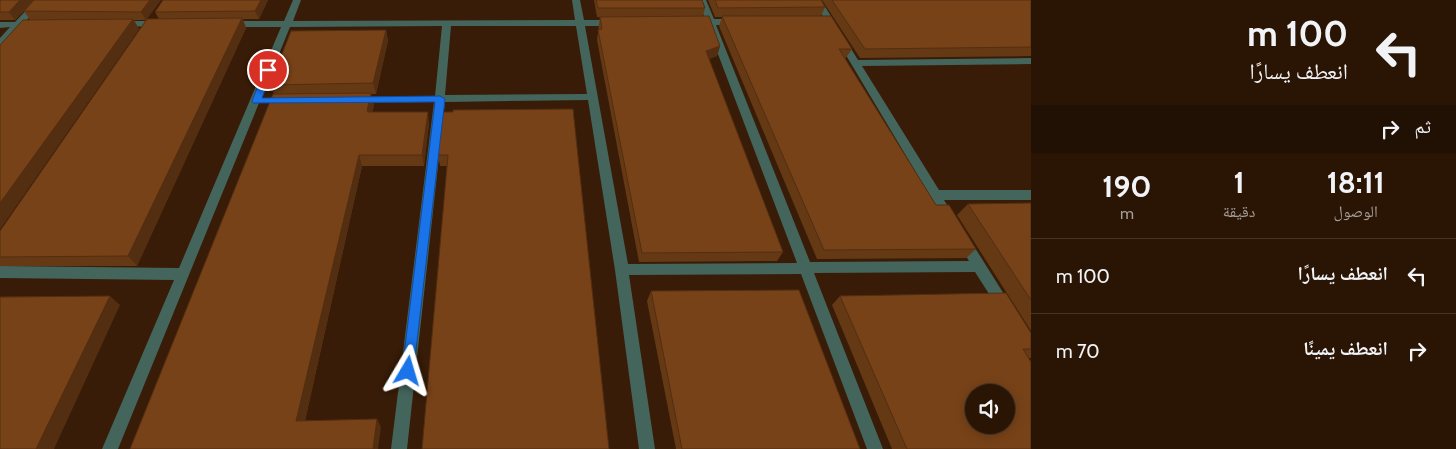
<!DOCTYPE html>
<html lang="ar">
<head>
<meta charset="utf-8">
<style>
	body { margin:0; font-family:Cabin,"Noto Naskh Arabic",sans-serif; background:#321e0f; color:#f1f3f6; direction:rtl; height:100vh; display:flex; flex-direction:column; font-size:19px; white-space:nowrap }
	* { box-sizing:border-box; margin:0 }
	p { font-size:16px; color:#a59f9a }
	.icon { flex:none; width:28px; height:28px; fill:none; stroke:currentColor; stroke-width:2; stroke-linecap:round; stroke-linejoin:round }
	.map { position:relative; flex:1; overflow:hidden; direction:ltr }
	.panel { display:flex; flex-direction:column; background:#2a1505; width:425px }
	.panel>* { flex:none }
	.banner { background:#2a1505; color:#f1f3f6; overflow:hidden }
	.fabs { position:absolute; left:965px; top:384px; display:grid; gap:10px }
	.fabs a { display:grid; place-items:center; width:50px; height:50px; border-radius:50%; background:#2a1505; box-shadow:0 2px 12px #0003,0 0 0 1px #463427; font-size:25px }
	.pin { position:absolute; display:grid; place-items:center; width:42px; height:42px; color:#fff; margin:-21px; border:2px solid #fff; border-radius:50%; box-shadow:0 1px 5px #0007 }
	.me { position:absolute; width:55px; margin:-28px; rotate:7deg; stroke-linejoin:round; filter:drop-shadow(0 0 4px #0008) }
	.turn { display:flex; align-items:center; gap:18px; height:105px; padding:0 25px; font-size:22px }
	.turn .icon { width:65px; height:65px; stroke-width:2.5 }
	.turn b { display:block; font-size:35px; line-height:42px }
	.then { display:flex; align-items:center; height:48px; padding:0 25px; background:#0003; gap:10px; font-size:19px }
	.eta { display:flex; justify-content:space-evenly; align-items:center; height:85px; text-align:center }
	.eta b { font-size:30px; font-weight:700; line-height:35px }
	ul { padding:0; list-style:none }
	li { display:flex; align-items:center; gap:15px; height:75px; padding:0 25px; border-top:1px solid #463427 }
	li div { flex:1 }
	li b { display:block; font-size:19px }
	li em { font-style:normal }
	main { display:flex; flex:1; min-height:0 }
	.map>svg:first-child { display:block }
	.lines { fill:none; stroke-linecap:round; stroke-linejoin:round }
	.street { fill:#44655c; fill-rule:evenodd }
	.wall { fill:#663915 }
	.shaded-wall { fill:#532e11 }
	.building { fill:#774218; stroke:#532e11; fill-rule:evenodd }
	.route { fill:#1a73e8; stroke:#114b97 }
</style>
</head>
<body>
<main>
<section class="panel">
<div class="banner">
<div class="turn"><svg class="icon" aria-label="left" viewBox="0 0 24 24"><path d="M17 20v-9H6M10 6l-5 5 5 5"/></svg><div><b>100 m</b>انعطف يسارًا</div></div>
<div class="then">ثم<svg class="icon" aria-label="right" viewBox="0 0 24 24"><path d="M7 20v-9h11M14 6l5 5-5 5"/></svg></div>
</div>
<div class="eta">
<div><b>18:11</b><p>الوصول</p></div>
<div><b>1</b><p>دقيقة</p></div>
<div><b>190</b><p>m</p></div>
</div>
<ul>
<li><svg class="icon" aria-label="left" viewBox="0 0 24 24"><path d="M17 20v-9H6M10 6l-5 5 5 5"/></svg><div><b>انعطف يسارًا</b></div><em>100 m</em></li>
<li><svg class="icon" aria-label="right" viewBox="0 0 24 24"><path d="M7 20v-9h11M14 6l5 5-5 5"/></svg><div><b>انعطف يمينًا</b></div><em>70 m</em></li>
</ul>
</section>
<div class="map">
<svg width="1031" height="449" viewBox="0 0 1031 449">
	<rect width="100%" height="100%" fill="#381c07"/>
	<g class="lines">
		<!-- street -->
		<path class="street" d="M 36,0 L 45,0 L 25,22 L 38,22 L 38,26 L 20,27 L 3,45 L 0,46 L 0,38 L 10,27 L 0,28 L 0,22 L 15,22 Z
			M 293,0 L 301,0 L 293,21 L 575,20 L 572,0 L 580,0 L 584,20 L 615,20 L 620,23 L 615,26 L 585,26 L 628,264 L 797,263 L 707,25 L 695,25 L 690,22 L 695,19 L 705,19 L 698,0 L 706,0 L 714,19 L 735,19 L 740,22 L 735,25 L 716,25 L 810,262 L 969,261 L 956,239 L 957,235 L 962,234 L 967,235 L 1012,307 L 1010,311 L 1005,313 L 1000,311 L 975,272 L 814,273 L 883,449 L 867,449 L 801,274 L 629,275 L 655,449 L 639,449 L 615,270 L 588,100 L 445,102 L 407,449 L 391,449 L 434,102 L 357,103 L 352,100 L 357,97 L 435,96 L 442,26 L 290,27 L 118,449 L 102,449 L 174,280 L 0,278 L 0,266 L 179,268 L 281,27 L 227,27 L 222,24 L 227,21 L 284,21 ZM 451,26 L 576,26 L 587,94 L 445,95 Z
			M 813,0 L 821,0 L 858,60 L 1031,58 L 1031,64 L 862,66 L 939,190 L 1031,190 L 1031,200 L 944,200 L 955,218 L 953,221 L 945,221 Z
			M 120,21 L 160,21 L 165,24 L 160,27 L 117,26 L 117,22 Z"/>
	</g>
	<!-- wall -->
	<path class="wall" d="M 0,0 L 161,0 L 146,20 L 134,20 L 139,29 L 0,229 L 0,45 L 30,20 L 24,11 L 34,1 L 15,20 L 0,20 Z
		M 268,0 L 259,19 L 243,19 L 246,28 L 137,266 L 0,266 L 0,231 L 159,19 L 155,12 Z
		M 594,0 L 702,0 L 705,8 L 703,16 L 720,46 L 717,56 L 709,59 L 783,252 L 777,261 L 639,262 L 597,40 L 600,17 L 597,17 Z
		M 708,0 L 821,0 L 825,7 L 821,16 L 852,49 L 845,59 L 936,205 L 976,249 L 966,258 L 817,259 L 719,26 L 722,17 L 715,17 Z
		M 822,0 L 1031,0 L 1031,56 L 860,58 Z
		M 386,30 L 388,41 L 376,94 L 371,94 L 374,105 L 372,112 L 429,123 L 424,166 L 362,166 L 305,421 L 381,427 L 130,449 L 274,94 L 270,85 Z
		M 443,112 L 609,449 L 447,166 L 440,166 L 438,155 Z
		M 1031,203 L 1031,331 L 957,215 L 968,204 Z
		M 651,291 L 860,449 L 676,449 L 647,301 Z
		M 840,296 L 1031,333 L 1031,358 L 1028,358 L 1031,449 L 892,449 L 832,305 Z"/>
	<!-- shaded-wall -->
	<path class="shaded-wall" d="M 20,0 L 34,0 L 15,20 L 9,12 Z
		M 150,0 L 161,0 L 146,20 L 141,12 Z
		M 261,0 L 268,0 L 259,19 L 255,11 Z
		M 242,18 L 246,28 L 137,266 L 128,256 Z
		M 133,19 L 139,29 L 0,229 L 0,203 Z
		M 386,30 L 388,41 L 376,94 L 373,83 Z
		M 720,46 L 717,56 L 703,61 L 706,51 Z
		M 371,93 L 374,105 L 370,122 L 367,111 Z
		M 428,112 L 429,123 L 424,166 L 422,155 Z
		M 359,155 L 362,166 L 303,429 L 296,421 Z
		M 110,296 L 120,305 L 54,449 L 36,449 Z
		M 377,419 L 381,427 L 378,449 L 373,449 Z"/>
	<!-- building -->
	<path class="building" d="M 0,0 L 20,0 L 9,12 L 0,12 Z
		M 34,0 L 150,0 L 141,12 L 24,11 Z
		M 163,0 L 261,0 L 255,11 L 155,12 Z
		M 596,0 L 702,0 L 705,8 L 598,8 Z
		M 715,0 L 821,0 L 825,7 L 718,8 Z
		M 832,0 L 1031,0 L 1031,47 L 865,49 Z
		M 709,16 L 720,46 L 706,51 L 783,252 L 642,253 L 598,30 L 602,29 L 600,17 Z
		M 722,16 L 831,16 L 852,49 L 839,49 L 936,205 L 949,205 L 976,249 L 824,250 Z
		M 242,18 L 128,256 L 0,257 L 0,231 L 147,19 Z
		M 133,19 L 0,203 L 0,45 L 23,20 Z
		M 386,30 L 373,83 L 270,85 L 291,31 Z
		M 371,93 L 367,111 L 369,112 L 428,112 L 422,155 L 359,155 L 296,421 L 377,419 L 373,449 L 130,449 L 273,94 Z
		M 573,109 L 609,449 L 422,449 L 448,155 L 438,155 L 443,112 L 453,112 L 453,110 Z
		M 1031,203 L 1031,300 L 968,204 Z
		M 799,290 L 860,449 L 682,449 L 651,291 Z
		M 1006,293 L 1031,333 L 1031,349 L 1023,349 L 1031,362 L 1031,449 L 907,449 L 840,296 ZM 974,392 L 1006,392 L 1006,425 L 974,425 Z
		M 110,296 L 36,449 L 0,449 L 0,297 Z"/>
	<!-- route -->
	<path class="route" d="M 268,67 L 273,70 L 262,98 L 440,96 L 445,99 L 413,376 L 408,378 L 404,376 L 402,371 L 435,102 L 253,103 L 252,101 L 264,70 Z"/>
</svg>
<div class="fabs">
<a><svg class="icon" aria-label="sound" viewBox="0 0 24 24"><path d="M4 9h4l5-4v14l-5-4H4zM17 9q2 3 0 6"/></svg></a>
</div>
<div class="pin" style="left:268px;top:70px;background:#d93025"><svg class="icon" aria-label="arrive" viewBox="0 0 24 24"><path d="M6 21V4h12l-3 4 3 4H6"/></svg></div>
<svg class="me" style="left:408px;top:371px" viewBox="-20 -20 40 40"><path d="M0-17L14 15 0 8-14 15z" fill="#1a73e8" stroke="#fff" stroke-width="4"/></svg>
</div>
</main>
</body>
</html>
